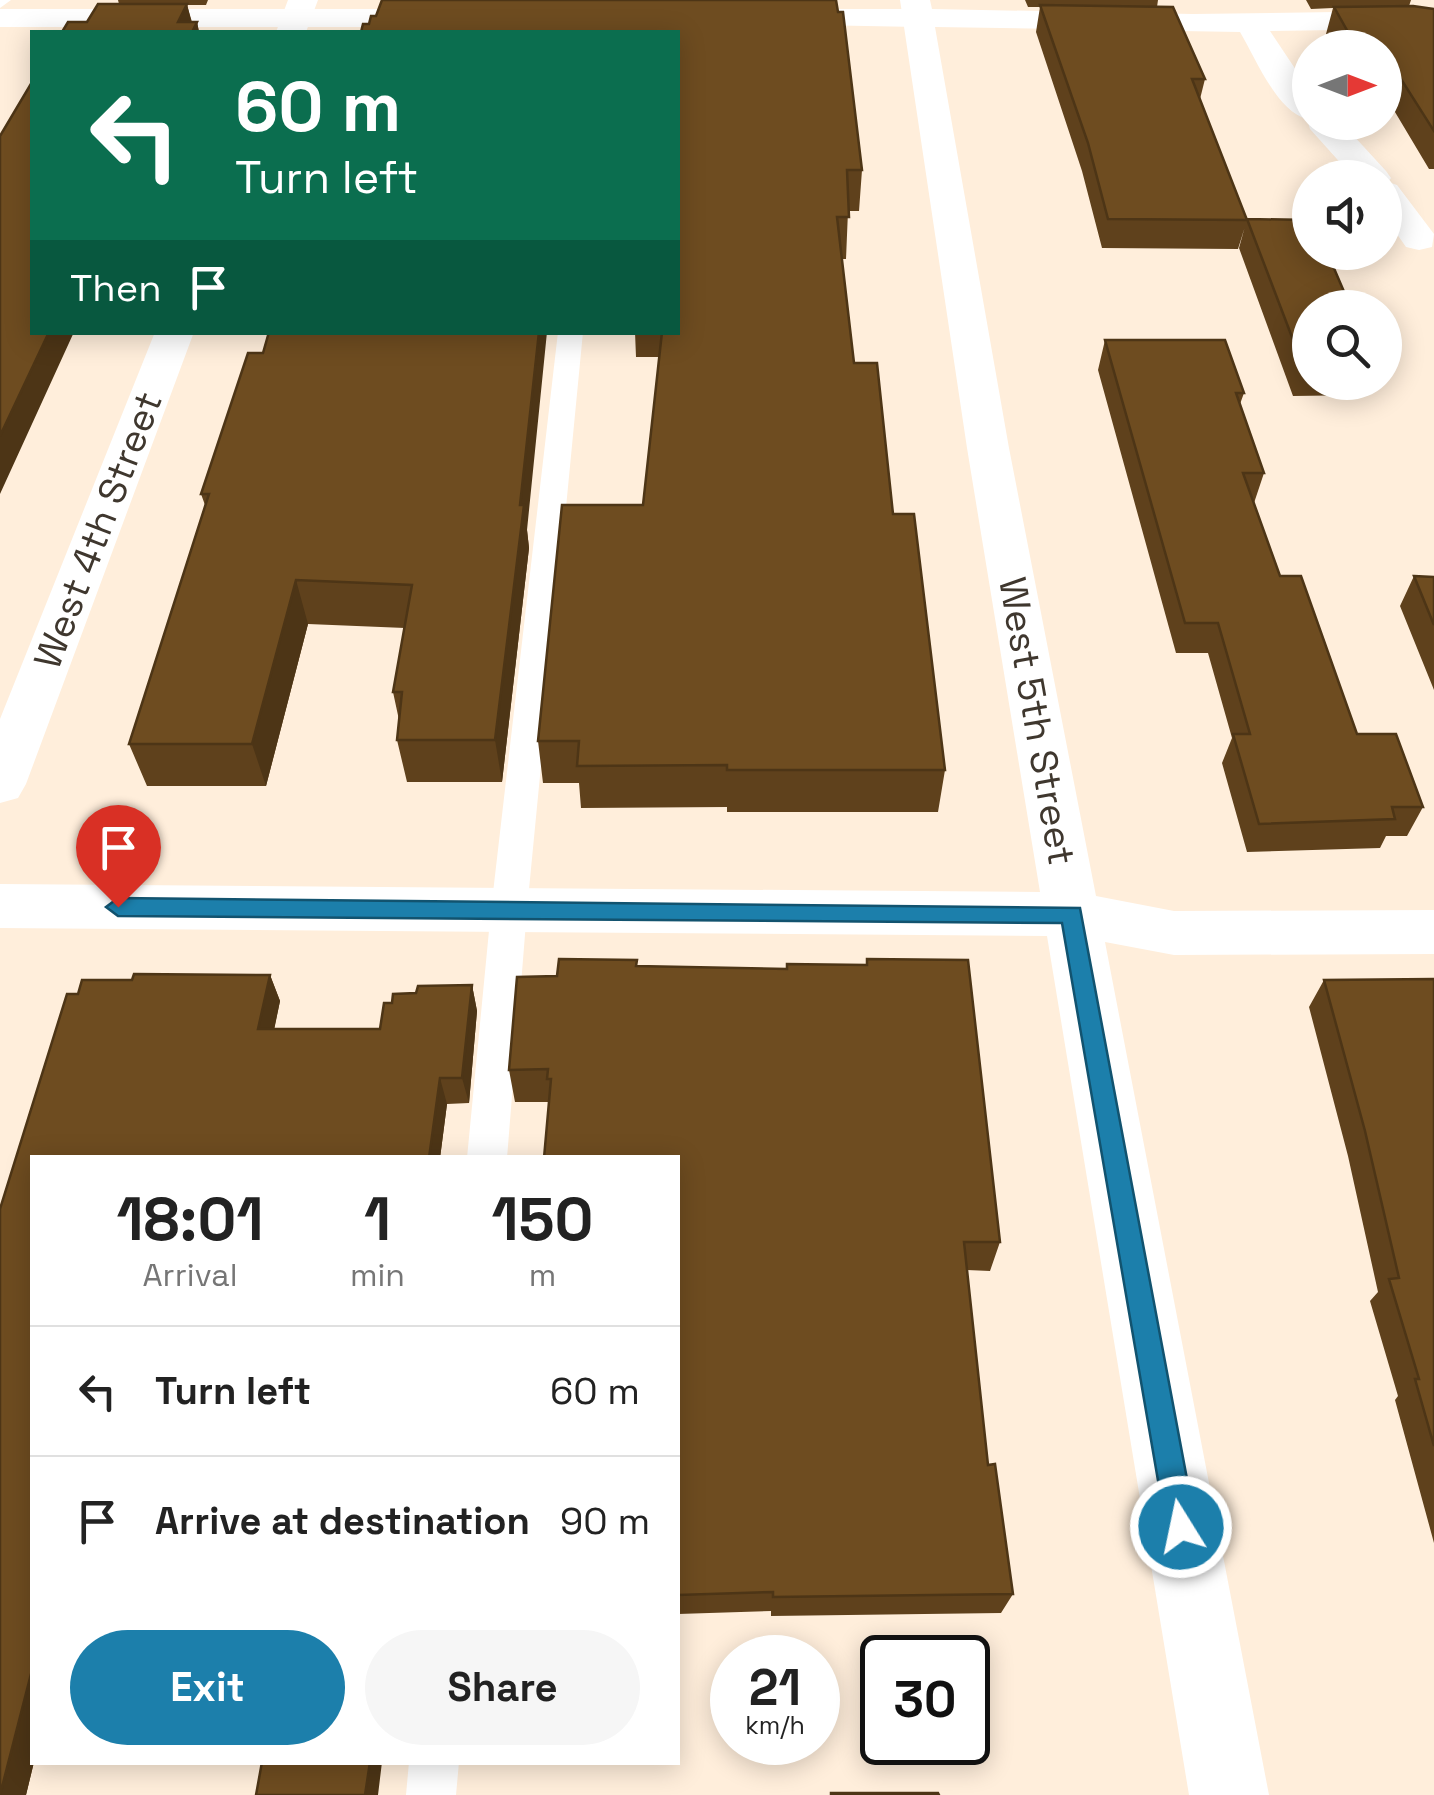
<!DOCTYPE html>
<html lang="en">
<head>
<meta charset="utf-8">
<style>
	body { margin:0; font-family:"Space Grotesk",sans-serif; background:#f6f6f6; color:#222; height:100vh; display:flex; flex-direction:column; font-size:38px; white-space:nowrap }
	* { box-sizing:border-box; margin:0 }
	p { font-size:32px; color:#767676 }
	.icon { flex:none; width:55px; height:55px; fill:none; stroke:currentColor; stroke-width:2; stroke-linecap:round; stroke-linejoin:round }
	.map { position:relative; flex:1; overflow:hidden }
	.details { position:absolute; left:30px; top:1155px; width:650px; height:610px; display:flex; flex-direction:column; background:#fff; border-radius:0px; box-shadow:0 5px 25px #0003 }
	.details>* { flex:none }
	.banner { position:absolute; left:30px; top:30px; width:650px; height:305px; border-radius:0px; box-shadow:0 5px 25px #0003; background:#0b6e4f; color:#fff; overflow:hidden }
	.needle { width:65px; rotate:90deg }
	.tools { position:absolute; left:1292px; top:30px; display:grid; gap:20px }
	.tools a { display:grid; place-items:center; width:110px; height:110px; border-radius:50%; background:#fff; box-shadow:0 5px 25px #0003; font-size:50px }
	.speed { position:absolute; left:710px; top:1635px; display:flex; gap:20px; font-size:50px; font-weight:700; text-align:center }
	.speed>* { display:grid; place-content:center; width:130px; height:130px; border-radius:50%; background:#fff; box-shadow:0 5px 25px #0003; line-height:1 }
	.speed small { font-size:25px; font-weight:400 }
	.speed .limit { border:5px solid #111; border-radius:15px; background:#fff; color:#111 }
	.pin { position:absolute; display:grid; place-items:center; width:85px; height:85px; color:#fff; margin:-102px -42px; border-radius:50% 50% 50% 0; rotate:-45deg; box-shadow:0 0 10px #0007 }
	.pin .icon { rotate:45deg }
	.me { position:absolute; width:110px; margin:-55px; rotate:350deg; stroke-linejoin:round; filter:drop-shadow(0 0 8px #0008) }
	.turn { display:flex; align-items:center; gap:35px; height:210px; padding:0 40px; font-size:45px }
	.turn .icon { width:130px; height:130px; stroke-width:2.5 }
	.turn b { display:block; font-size:70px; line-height:85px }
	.then { display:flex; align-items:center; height:95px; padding:0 40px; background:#0003; gap:20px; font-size:38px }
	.eta { display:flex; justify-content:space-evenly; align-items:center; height:170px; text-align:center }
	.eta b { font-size:60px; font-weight:700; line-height:70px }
	.primary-button { display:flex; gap:20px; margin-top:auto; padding:20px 40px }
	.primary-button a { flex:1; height:115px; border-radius:60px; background:#1c7fab; color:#fff; font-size:40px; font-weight:700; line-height:115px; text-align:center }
	.primary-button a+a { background:#f6f6f6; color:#222 }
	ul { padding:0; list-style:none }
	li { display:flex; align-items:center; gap:30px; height:130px; padding:0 40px; border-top:2px solid #e0e0e0 }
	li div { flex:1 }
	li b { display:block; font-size:38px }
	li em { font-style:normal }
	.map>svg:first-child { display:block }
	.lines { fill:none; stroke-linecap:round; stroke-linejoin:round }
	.lane { fill:#fff; fill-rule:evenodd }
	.street { fill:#fff; fill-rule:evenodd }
	.secondary { fill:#fff; fill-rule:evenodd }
	.wall { fill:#5f411c }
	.shaded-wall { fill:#4d3516 }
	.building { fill:#6e4c20; stroke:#4d3516; stroke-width:2.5 }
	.route { fill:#1c7fab; stroke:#12536f; stroke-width:2.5 }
	.labels { text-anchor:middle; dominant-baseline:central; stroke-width:10; stroke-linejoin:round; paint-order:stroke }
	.street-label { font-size:38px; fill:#3f372e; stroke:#fff }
</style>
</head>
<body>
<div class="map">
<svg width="1434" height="1795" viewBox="0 0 1434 1795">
	<rect width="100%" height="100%" fill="#ffeedb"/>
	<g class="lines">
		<!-- lane -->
		<path class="lane" d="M 0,0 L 11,0 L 0,8 Z
			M 558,332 L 583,332 L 527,910 L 507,1158 L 467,1158 L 491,910 Z
			M 409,1762 L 459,1762 L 456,1795 L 406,1795 Z"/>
		<!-- street -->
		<path class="street" d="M 288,0 L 318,0 L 306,32 L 276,32 Z
			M 900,0 L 930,0 L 932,9 L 1193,14 L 1404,11 L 1434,16 L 1434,34 L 1404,29 L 1270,31 L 1310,91 L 1310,122 L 1341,122 L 1386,171 L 1391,178 L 1388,182 L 1397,185 L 1434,234 L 1432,247 L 1419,250 L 1406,247 L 1385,217 L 1385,178 L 1354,178 L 1310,129 L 1307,119 C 1277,112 1255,57 1240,32 L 935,27 L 1009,448 L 1096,896 L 1174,911 L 1434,910 L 1434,954 L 1174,955 L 1105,942 L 1269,1795 L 1189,1795 L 1047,936 L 0,928 L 0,884 L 1040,892 L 967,448 Z
			M 155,332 L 194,332 L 26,784 L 18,798 L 0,803 L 0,719 Z"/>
		<!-- secondary -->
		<path class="secondary" d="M 0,9 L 447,9 L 458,12 L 462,18 L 458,24 L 447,27 L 0,27 Z
			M 768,9 L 918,9 L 929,12 L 933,18 L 929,24 L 918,27 L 757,24 L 753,18 L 757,12 Z"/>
	</g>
	<!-- wall -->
	<path class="wall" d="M 118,0 L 208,0 L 206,5 L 187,5 L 192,22 L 197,22 L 199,32 L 62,32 L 87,22 L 119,4 Z
		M 836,0 L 862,170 L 859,211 L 848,211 L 846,259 L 842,259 L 854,363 L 893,514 L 945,770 L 938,812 L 727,812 L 727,807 L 581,808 L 579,783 L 543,783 L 538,741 L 643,505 L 660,357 L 636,357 L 635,332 L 678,332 Z
		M 1025,0 L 1158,0 L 1157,7 L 1205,79 L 1200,99 L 1247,220 L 1238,249 L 1102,248 L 1082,171 L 1036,32 L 1040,7 L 1028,7 Z
		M 1306,0 L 1411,0 L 1409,6 L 1434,9 L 1434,169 L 1429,169 L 1392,107 L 1385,107 L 1385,48 L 1333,48 L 1326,34 L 1333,8 L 1311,9 Z
		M 1247,219 L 1310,308 L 1310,382 L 1369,382 L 1364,395 L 1293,396 L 1239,248 Z
		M 1105,340 L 1244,393 L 1240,404 L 1264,473 L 1254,503 L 1280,576 L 1357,734 L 1423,807 L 1407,836 L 1386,836 L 1380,848 L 1247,852 L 1222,763 L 1232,738 L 1208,653 L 1176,653 L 1098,370 Z
		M 201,494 L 527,530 L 529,548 L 502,782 L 407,782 L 397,740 L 399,720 L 393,692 L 405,628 L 308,624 L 266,786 L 147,786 L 129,744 L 205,505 Z
		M 1414,576 L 1434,577 L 1434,690 L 1400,606 Z
		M 867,959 L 1000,1242 L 990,1271 L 967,1270 L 988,1465 L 1013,1594 L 1001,1613 L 771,1616 L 771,1611 L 678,1614 L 678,1158 L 549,1102 L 515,1102 L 509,1070 L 557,976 L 637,966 L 786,969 L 866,965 Z
		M 134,974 L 270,975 L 280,1001 L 274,1029 L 380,1029 L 384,1003 L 392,1003 L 393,994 L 416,993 L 418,986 L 472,985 L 477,1011 L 469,1103 L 447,1104 L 440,1158 L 32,1158 L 32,1762 L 34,1762 L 26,1795 L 0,1795 L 0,1209 L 67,994 L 78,994 L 82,980 L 132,980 Z
		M 1434,979 L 1434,1543 L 1395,1400 L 1398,1396 L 1370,1301 L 1378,1292 L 1348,1156 L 1309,1007 L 1324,980 Z"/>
	<!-- shaded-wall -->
	<path class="shaded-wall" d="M 187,4 L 193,29 L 197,22 L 199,32 L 181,32 L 178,22 Z
		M 49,332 L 74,332 L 0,494 L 0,436 Z
		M 539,332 L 547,332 L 527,530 L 529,548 L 502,782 L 495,740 Z
		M 296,580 L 308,624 L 266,786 L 252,744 Z
		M 270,975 L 280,1001 L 269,1055 L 258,1029 Z
		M 472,985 L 477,1011 L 469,1103 L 462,1078 Z
		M 440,1078 L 447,1104 L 440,1158 L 429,1158 Z
		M 31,1670 L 32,1671 L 32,1762 L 34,1762 L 26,1795 L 0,1795 Z
		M 370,1762 L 382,1762 L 378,1795 L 365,1795 Z"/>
	<!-- building -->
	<path class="building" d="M 382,0 L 836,0 L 838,12 L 843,12 L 862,170 L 847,170 L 849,217 L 837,217 L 854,363 L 877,363 L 893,514 L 914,514 L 945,770 L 727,770 L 727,765 L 577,766 L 579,741 L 538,741 L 562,505 L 643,505 L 662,332 L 678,332 L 678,32 L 361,32 L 363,24 L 369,24 L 371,16 L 376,16 Z
		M 98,4 L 187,4 L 178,22 L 197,22 L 192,32 L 62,32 L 68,22 L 87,22 Z
		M 1040,5 L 1173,7 L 1205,79 L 1192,79 L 1247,220 L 1108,219 L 1088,143 Z
		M 1413,6 L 1434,9 L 1434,131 L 1401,79 L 1385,79 L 1385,48 L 1357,48 L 1334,7 Z
		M 32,82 L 32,332 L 49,332 L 0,436 L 0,136 Z
		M 1247,219 L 1310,220 L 1310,252 L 1327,252 L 1351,308 L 1310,308 L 1310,366 L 1303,366 Z
		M 269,332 L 539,332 L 520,505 L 524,505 L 495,740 L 397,740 L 402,692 L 393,692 L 412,585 L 296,580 L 252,744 L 129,744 L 209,494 L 201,494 L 248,353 L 263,353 Z
		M 1105,340 L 1225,340 L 1244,393 L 1236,393 L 1264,473 L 1243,473 L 1280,576 L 1301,576 L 1357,734 L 1396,734 L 1423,807 L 1392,807 L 1395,819 L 1259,824 L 1233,734 L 1250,734 L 1218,623 L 1185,623 Z
		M 1414,576 L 1434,577 L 1434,625 Z
		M 559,959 L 637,960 L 636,966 L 787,969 L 787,964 L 867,965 L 867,959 L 968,960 L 1000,1242 L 964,1242 L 988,1465 L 995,1464 L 1013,1594 L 773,1597 L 773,1592 L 678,1595 L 678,1158 L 544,1158 L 551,1079 L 547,1079 L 548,1069 L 509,1070 L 517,977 L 557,976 Z
		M 134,974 L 270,975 L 258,1029 L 380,1029 L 384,1003 L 392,1003 L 393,994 L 416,993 L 418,986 L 472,985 L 462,1078 L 440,1078 L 429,1158 L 32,1158 L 32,1670 L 0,1795 L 0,1209 L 67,994 L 78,994 L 82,980 L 132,980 Z
		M 1434,979 L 1434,1446 L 1415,1379 L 1419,1379 L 1389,1279 L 1399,1278 L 1365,1131 L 1324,980 Z
		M 262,1762 L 370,1762 L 365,1795 L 256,1795 Z
		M 831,1793 L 938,1793 L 939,1795 L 831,1795 Z"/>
	<!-- route -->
	<path class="route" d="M 118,898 L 1080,908 L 1196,1527 L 1192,1538 L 1181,1542 L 1170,1538 L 1166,1527 L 1062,923 L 118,916 L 106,907 Z"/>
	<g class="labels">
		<!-- street labels -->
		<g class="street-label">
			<text transform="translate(98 530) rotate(-69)">West 4th Street</text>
			<text transform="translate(1037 721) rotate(80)">West 5th Street</text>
		</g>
	</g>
</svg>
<div class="tools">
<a><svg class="needle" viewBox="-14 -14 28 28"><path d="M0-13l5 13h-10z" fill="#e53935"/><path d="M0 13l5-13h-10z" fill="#767676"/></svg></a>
<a><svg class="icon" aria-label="sound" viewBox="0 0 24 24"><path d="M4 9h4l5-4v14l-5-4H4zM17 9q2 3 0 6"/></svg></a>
<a><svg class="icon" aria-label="search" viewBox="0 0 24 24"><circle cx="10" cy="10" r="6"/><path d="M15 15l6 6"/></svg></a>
</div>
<div class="speed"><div>21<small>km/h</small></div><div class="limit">30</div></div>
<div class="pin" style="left:118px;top:907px;background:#d93025"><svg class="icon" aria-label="arrive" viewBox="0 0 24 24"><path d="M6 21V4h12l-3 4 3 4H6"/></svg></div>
<svg class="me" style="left:1181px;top:1527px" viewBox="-20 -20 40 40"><circle r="17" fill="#1c7fab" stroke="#fff" stroke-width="3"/><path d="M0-11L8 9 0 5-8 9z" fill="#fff"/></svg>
<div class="banner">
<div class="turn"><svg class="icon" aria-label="left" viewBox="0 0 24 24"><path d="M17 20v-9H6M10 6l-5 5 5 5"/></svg><div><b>60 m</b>Turn left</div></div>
<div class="then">Then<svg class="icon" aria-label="arrive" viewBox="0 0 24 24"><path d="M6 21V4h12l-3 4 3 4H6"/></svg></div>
</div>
<section class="details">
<div class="eta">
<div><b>18:01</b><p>Arrival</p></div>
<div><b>1</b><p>min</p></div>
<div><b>150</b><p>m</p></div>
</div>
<ul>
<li><svg class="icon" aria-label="left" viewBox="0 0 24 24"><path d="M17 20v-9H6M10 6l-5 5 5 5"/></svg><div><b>Turn left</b></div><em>60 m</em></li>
<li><svg class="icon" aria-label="arrive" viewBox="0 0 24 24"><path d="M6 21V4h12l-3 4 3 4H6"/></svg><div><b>Arrive at destination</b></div><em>90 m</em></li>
</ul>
<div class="primary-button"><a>Exit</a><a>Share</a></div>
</section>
</div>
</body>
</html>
